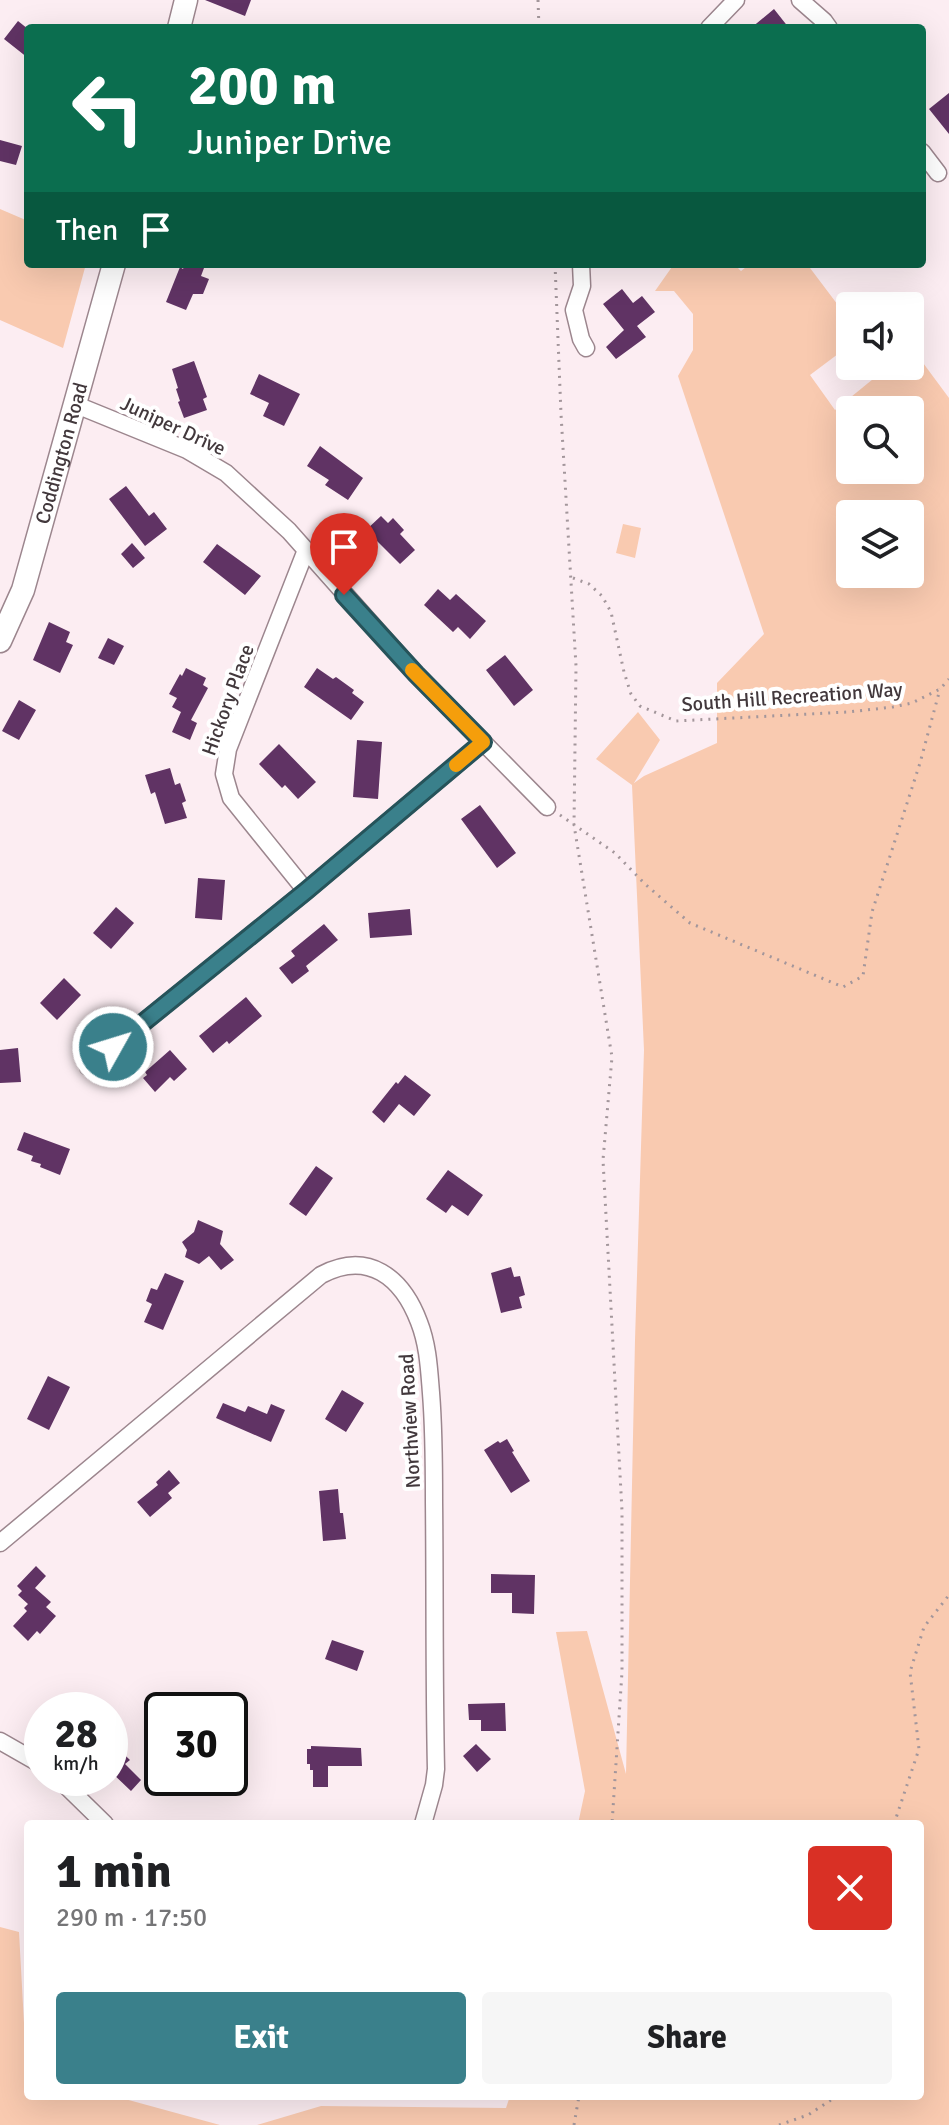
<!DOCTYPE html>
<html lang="en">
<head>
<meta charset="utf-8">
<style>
	body { margin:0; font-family:Signika,sans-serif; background:#f6f6f6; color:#202124; height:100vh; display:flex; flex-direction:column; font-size:30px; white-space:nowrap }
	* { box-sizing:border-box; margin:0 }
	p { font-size:26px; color:#757577 }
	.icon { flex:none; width:44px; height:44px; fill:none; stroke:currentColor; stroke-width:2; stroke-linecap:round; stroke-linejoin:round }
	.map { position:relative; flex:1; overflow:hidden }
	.details { position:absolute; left:24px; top:1820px; width:900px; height:280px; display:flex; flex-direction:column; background:#fff; border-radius:8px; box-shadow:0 8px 32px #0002 }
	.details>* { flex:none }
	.top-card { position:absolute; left:24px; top:24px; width:902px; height:244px; border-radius:8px; box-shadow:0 8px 32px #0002; background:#0b6e4f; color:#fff; overflow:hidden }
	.fabs { position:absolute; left:836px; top:292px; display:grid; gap:16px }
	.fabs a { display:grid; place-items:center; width:88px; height:88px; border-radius:8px; background:#fff; box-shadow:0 8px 32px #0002; font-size:40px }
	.speed { position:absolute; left:24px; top:1692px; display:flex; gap:16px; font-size:40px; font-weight:700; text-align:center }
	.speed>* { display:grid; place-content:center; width:104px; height:104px; border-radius:50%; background:#fff; box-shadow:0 8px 32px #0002; line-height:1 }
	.speed small { font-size:20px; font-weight:400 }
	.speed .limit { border:4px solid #111; border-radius:12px; background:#fff; color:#111 }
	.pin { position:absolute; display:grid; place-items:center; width:68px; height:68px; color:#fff; margin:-82px -34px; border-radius:50% 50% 50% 0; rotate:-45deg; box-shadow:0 0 8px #0007 }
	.pin .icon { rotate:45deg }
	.me { position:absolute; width:88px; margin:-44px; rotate:51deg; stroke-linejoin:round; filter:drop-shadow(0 0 6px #0008) }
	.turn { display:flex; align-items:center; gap:28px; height:168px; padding:0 32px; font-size:36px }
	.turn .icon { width:104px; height:104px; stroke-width:2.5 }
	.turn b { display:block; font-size:56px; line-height:68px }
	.then { display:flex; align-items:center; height:76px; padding:0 32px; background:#0003; gap:16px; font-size:30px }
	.round { display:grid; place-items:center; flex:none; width:84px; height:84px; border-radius:8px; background:#f6f6f6 }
	.head { display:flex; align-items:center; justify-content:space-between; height:136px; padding:0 32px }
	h1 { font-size:48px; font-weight:700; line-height:60px }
	.action { display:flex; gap:16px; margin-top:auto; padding:16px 32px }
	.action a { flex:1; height:92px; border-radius:8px; background:#3a808b; color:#fff; font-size:32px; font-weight:700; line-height:92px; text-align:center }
	.action a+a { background:#f6f6f6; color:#202124 }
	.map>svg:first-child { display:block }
	.green { fill:#f9cab0; fill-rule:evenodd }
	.building { fill:#603364 }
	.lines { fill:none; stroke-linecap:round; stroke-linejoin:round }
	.street-casing { stroke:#9c868e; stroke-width:19 }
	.secondary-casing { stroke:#9c868e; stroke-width:25 }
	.path { stroke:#a3969b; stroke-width:3; stroke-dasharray:2 6; stroke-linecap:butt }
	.street { stroke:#fff; stroke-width:16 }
	.secondary { stroke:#fff; stroke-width:22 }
	.route-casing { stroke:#26535a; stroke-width:20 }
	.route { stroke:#3a808b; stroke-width:14 }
	.slow { stroke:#f59e0b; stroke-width:14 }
	.labels { text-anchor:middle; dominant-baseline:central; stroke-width:8; stroke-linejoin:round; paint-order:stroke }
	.street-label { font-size:20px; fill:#42383c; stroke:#fff }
</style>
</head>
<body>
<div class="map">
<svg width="949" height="2125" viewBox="0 0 949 2125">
	<rect width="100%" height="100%" fill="#fcedf2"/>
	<!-- green -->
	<path class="green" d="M 0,209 L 28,221 L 28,264 L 86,264 L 63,348 L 0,320 Z
		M 674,264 L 734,264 L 741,271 L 750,264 L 807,264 L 850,321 L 850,345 L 810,375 L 835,410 L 889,366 L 910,366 L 910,349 L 912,348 L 949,398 L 949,2125 L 257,2125 L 321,2106 L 506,2108 L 510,2096 L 920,2096 L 920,1824 L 578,1824 L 585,1791 L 556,1632 L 587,1631 L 626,1774 L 635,1340 L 644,1050 L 632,785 L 596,759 L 638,712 L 660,740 L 634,783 L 644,776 L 717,743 L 717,683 L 764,634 L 678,376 L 693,350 L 693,314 L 674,291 L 655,291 ZM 910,410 L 910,470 L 850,470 L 850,410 ZM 910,514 L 910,574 L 850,574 L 850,514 Z
		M 623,524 L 641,528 L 635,558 L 616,553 Z
		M 0,1927 L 19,1932 L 28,2096 L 114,2096 L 220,2125 L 0,2125 Z"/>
	<!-- building -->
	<path class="building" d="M 205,0 L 251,0 L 245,16 Z
		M 774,9 L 789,28 L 751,28 Z
		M 18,21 L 28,29 L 28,58 L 4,39 Z
		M 949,93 L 949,134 L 929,109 Z
		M 0,140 L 22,146 L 16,165 L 0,161 Z
		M 185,264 L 194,264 L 204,268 L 201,276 L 209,279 L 203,294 L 193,294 L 186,310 L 166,302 L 180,267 L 183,269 Z
		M 622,289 L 633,303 L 642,296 L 655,312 L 637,326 L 646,337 L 616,359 L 606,347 L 624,330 L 603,304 Z
		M 194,361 L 207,397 L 203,399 L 207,410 L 184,418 L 178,402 L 180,401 L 176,389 L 178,388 L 172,369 Z
		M 259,374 L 300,394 L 284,426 L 263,416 L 269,403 L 250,394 Z
		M 320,446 L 363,478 L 348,500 L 325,485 L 329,480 L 307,466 Z
		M 126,486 L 149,516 L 154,512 L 167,529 L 145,546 L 109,499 Z
		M 381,516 L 388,523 L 393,518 L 404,530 L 400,534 L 415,550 L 400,564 L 366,530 Z
		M 132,543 L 145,558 L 133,568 L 121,554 Z
		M 217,544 L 261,576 L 245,595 L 203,562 Z
		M 438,589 L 450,600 L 456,594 L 486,621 L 470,639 L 458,627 L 453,632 L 424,605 Z
		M 49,622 L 70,632 L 66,642 L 73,645 L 60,673 L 33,660 Z
		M 108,638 L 124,646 L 114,665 L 98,658 Z
		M 505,655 L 533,690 L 514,706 L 486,670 Z
		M 186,668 L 206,678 L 203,685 L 208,688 L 191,720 L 197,723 L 190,740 L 172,732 L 181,712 L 172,707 L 177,698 L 169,694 L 180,674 L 182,676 Z
		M 317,668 L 333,679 L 336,677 L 354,690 L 352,693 L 364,702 L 351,720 L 304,687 Z
		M 19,700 L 36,710 L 19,740 L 2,731 Z
		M 357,740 L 382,742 L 378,799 L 353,797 Z
		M 279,744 L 316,782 L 298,799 L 285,785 L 282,788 L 259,764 Z
		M 170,768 L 175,785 L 180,783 L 186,801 L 182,803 L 187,818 L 165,824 L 155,792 L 151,794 L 145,775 Z
		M 480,805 L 516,853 L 497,868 L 461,819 Z
		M 198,878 L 225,880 L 222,920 L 195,918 Z
		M 116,907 L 134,923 L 111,949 L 93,933 Z
		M 410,909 L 412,935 L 370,938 L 368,913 Z
		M 324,924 L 338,940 L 306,966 L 309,971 L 292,984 L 279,968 L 295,956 L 291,951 Z
		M 64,978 L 81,995 L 57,1020 L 40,1003 Z
		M 246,997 L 262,1016 L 229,1044 L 227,1041 L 213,1053 L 199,1036 Z
		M 18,1048 L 21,1082 L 0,1083 L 0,1050 Z
		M 170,1050 L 187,1069 L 174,1081 L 170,1077 L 155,1092 L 143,1078 L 147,1075 L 145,1072 Z
		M 405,1075 L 431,1095 L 414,1116 L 399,1104 L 384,1123 L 372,1112 L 396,1082 L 398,1084 Z
		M 24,1132 L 70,1149 L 60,1175 L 40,1167 L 41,1164 L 31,1161 L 33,1156 L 17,1150 Z
		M 316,1166 L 333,1178 L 306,1216 L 289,1204 Z
		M 448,1170 L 483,1195 L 468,1216 L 452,1205 L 446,1213 L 426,1199 Z
		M 198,1220 L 223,1231 L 220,1244 L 234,1260 L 221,1270 L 209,1256 L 199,1264 L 185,1257 L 187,1250 L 182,1242 L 194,1232 Z
		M 511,1267 L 514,1277 L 520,1276 L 525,1295 L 519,1297 L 522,1308 L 501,1313 L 491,1273 Z
		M 165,1273 L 184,1281 L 163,1330 L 144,1322 L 152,1304 L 146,1301 L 151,1288 L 157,1290 Z
		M 48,1376 L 70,1387 L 49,1430 L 27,1419 Z
		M 342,1390 L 364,1403 L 346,1432 L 325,1419 Z
		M 223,1403 L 245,1412 L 248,1406 L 267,1414 L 271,1404 L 285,1410 L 271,1442 L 216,1418 Z
		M 507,1439 L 514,1451 L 512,1452 L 530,1481 L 511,1493 L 484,1450 L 498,1441 L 500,1443 Z
		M 169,1470 L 180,1483 L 168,1493 L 172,1498 L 150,1517 L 137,1502 L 158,1485 L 156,1482 Z
		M 338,1489 L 340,1513 L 343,1513 L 346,1539 L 323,1541 L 319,1491 Z
		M 36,1566 L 46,1576 L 35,1588 L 51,1602 L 46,1607 L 56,1616 L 40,1634 L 37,1631 L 28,1641 L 13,1626 L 27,1611 L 24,1608 L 28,1604 L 18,1595 L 22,1591 L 17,1586 Z
		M 491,1574 L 535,1575 L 534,1614 L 512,1613 L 512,1593 L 491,1593 Z
		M 332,1640 L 364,1651 L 357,1671 L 325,1659 Z
		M 505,1703 L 506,1731 L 481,1731 L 481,1720 L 469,1720 L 468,1704 Z
		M 110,1741 L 130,1760 L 125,1764 L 141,1780 L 131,1791 L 110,1771 Z
		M 476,1744 L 491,1759 L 477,1772 L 463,1756 Z
		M 311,1746 L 361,1748 L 362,1766 L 328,1766 L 328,1787 L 313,1787 L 313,1770 L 310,1770 L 310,1764 L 307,1764 L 307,1749 L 311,1749 Z"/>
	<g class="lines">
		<defs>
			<path id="street" d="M 800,0 L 824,21 L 829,28
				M 709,28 L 736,0
				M 922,152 L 938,173
				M 581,264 L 582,286 L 574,310 L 581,339 L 586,348
				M 74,404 L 187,450 L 226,473 L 289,531 L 416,674 L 547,807
				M 306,550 L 228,749 L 224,774 L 231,798 L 306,891
				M 88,1067 L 306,891 L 483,742
				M 0,1543 L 321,1275 C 368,1250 402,1277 419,1322 C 428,1345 429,1368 431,1393 C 434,1430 434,1466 434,1502 C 435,1591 434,1680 436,1769 L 434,1785 L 423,1824
				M 0,1741 L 42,1765
				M 58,1778 L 105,1824"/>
			<g id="secondary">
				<path d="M 179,28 L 186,0"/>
				<path id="s1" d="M 0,641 L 23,590 L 114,264"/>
			</g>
		</defs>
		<!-- street casing -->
		<use href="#street" class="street-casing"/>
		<!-- secondary casing -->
		<use href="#secondary" class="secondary-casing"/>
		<!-- path -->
		<path class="path" d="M 538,0 L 539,28
			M 555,264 L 561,414 L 576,666 L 574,825 L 612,1057 L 603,1160 L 622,1511 L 622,1672 L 612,1824
			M 573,578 L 589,584 L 602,596 L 611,612 L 624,672 L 631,694 L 640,706 L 676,721 L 848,712 L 893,707 L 912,703 L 940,689 L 949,679
			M 560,815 L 615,853 L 645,884 L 690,923 L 843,987 L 863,976 L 872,912 L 920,763 L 940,689
			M 894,1824 L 919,1749 L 910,1672 L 924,1627 L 949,1595
			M 574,2125 L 579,2096
			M 779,2125 L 808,2115 L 837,2096"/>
		<!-- street -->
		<use href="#street" class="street"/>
		<!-- secondary -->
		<use href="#secondary" class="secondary"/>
	</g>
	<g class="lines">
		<defs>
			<path id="route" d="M 113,1047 L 306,891 L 483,742 L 416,674 L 344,595"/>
		</defs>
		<!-- route casing -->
		<use href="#route" class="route-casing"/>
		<!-- route -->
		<use href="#route" class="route"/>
		<!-- slow -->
		<path class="slow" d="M 412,670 L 483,742 L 456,765"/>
	</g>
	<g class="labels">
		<!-- street labels -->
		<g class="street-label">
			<text transform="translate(173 426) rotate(25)">Juniper Drive</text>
			<text stroke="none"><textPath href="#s1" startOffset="198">Coddington Road</textPath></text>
			<text transform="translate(792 697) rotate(-4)">South Hill Recreation Way</text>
			<text transform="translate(228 700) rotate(-70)">Hickory Place</text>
			<text transform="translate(410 1421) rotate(-93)">Northview Road</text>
		</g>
	</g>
</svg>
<div class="fabs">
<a><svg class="icon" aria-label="sound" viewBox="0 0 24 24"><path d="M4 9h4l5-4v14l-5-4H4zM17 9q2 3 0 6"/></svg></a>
<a><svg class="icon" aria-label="search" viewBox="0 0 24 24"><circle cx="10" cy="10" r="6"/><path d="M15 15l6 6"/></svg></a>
<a><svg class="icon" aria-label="layers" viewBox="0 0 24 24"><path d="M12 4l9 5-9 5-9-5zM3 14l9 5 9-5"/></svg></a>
</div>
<div class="speed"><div>28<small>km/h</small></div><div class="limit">30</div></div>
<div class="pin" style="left:344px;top:595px;background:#d93025"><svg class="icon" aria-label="arrive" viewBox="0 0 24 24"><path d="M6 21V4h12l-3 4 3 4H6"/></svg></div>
<svg class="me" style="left:113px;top:1047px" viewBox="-20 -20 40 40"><circle r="17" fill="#3a808b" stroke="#fff" stroke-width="3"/><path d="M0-11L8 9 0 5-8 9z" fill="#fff"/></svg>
<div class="top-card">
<div class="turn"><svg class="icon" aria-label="left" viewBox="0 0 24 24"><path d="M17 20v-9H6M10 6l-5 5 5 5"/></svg><div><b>200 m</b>Juniper Drive</div></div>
<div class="then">Then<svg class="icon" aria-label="arrive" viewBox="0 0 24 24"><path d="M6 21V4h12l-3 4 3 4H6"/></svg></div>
</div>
<section class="details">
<div class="head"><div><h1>1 min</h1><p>290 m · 17:50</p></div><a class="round" style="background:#d93025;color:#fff"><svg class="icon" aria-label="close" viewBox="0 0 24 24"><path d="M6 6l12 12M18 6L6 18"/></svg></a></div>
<div class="action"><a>Exit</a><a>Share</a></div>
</section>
</div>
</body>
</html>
